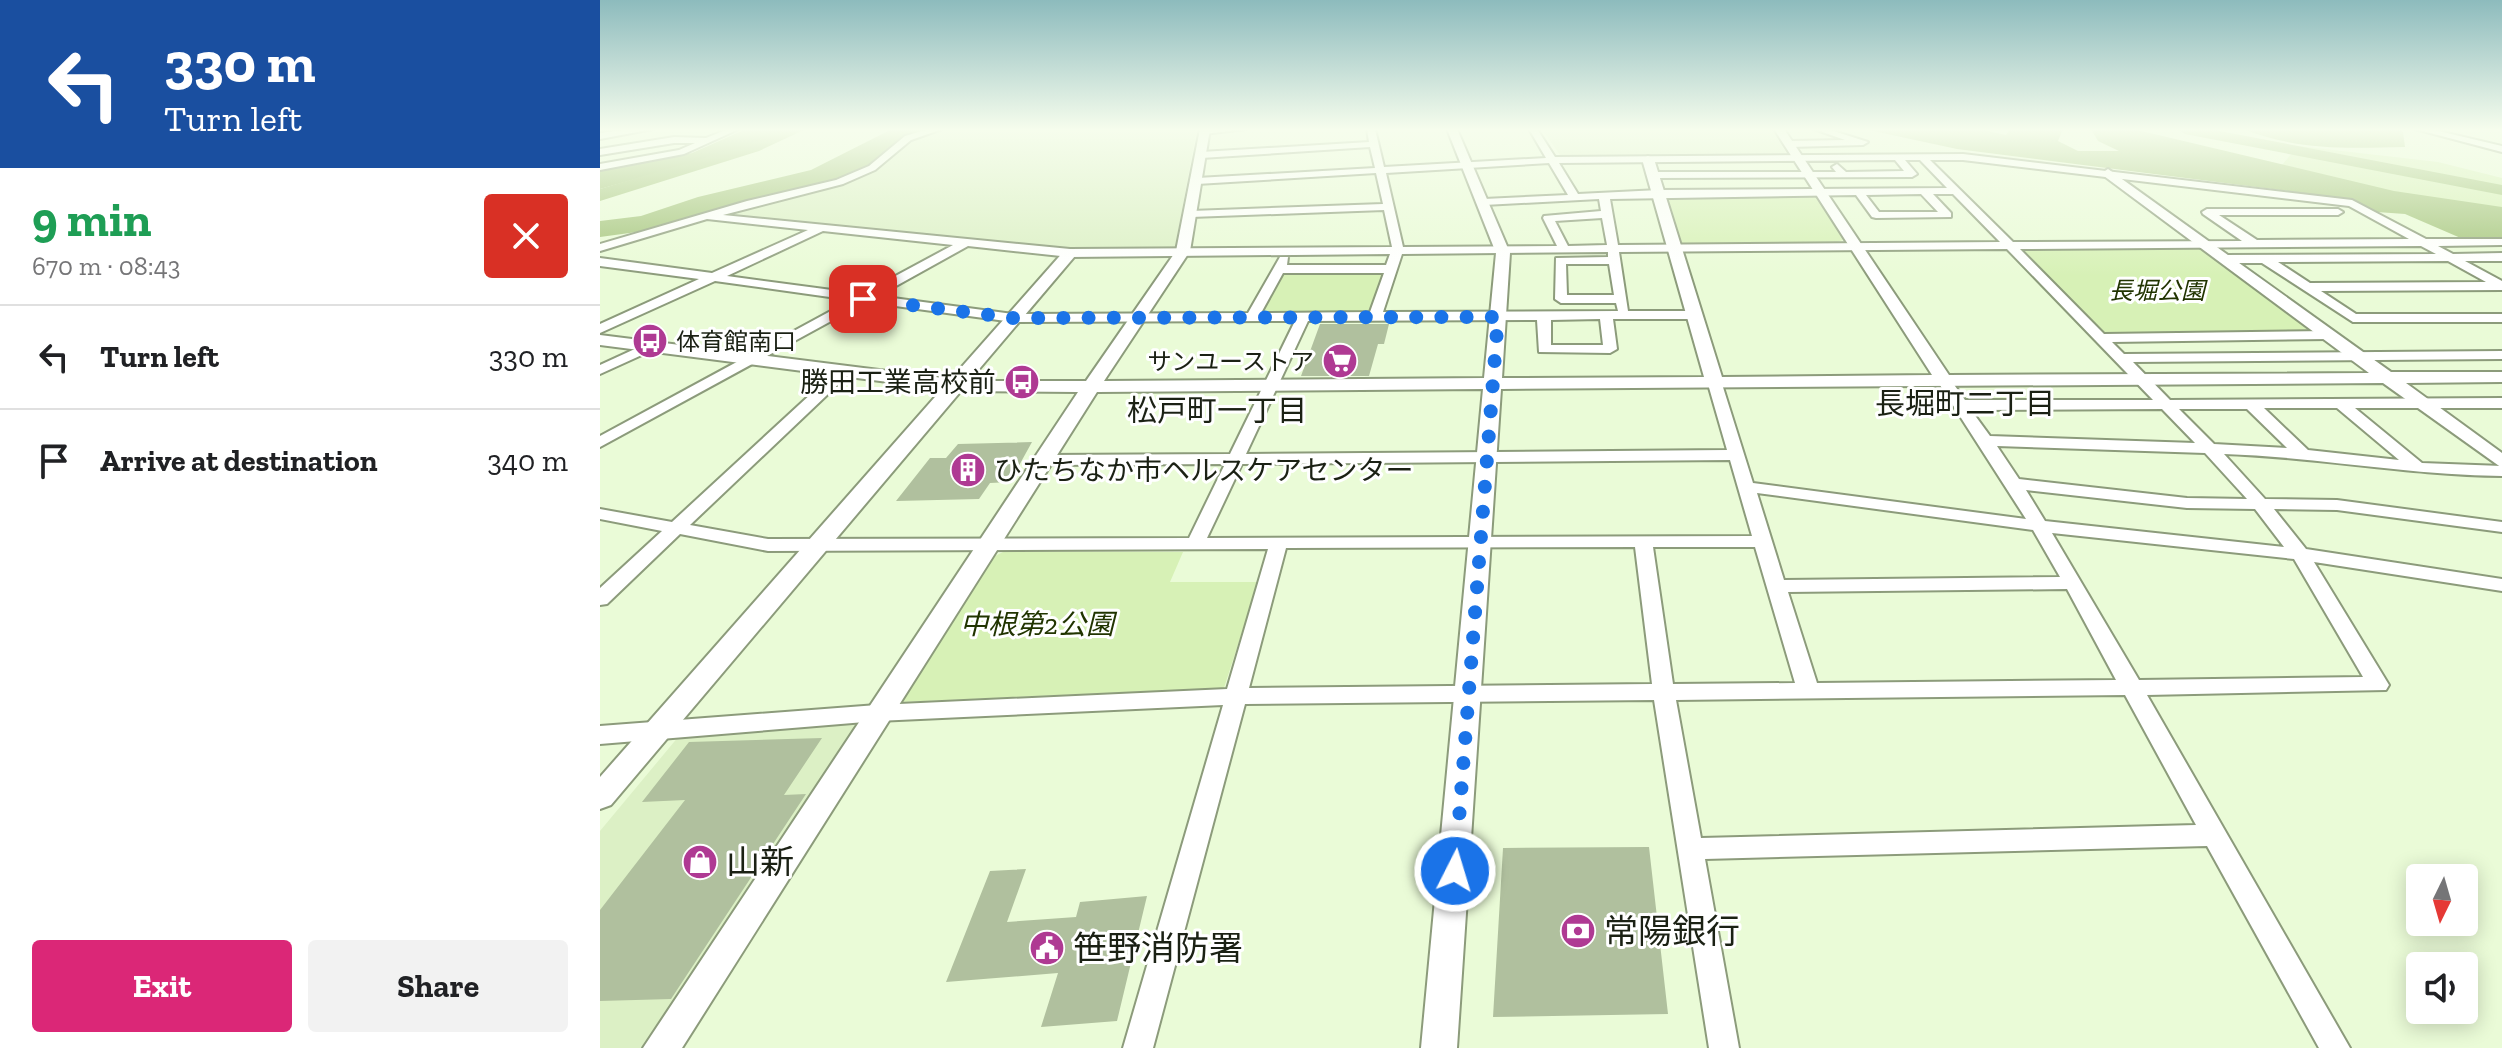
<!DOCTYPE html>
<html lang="en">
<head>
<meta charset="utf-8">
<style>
	body { margin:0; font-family:"Zilla Slab","Noto Sans JP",serif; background:#f2f2f2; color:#202124; height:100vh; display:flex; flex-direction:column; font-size:30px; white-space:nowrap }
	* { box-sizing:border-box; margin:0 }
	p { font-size:26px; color:#757577 }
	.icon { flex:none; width:44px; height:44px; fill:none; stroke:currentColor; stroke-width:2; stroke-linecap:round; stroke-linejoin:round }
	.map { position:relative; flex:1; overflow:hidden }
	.drawer { display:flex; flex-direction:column; background:#fff; width:600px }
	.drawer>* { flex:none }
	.hud { background:#1a4fa0; color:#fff; overflow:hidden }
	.needle { width:52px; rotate:185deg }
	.tools { position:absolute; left:1806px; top:864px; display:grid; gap:16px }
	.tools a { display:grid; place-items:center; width:72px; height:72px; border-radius:8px; background:#fff; box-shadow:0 4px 20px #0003; font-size:40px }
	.pin { position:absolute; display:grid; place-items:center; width:68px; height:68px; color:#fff; margin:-34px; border-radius:16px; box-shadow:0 4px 12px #0006 }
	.me { position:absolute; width:88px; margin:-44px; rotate:5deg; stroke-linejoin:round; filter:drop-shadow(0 0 6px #0008) }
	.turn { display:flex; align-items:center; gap:28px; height:168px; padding:0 32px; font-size:36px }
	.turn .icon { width:104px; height:104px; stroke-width:2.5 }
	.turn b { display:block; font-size:56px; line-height:68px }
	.round { display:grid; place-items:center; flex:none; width:84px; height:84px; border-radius:8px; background:#f2f2f2 }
	.summary { display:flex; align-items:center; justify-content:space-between; height:136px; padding:0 32px }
	h1 { font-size:48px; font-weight:800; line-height:60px; color:#1e9e55 }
	.action { display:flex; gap:16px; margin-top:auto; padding:16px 32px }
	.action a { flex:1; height:92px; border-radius:8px; background:#db2777; color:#fff; font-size:32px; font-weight:800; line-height:92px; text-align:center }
	.action a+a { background:#f2f2f2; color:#202124 }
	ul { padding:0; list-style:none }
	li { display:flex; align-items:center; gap:24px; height:104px; padding:0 32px; border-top:2px solid #e0e0e0 }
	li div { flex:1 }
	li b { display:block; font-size:30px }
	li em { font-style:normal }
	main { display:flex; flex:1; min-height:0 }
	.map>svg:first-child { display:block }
	.built { fill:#dcf0c5 }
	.green { fill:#d7f1b6 }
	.forest { fill:#a4c47b }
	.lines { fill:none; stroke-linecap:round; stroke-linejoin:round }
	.river { fill:#a6c67d; fill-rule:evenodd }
	.building { fill:#b0c09e }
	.minor-casing { stroke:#8c9b7b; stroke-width:4 }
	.tertiary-casing { stroke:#8c9b7b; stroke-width:4 }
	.minor { fill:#fff; fill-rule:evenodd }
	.tertiary { fill:#fff; fill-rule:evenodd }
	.route { stroke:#1a73e8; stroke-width:14; stroke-dasharray:0 25.2 }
	.labels { text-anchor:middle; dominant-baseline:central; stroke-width:6; stroke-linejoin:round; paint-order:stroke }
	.far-park-label { font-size:24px; font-style:italic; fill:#213400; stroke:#fff }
	.far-poi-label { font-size:24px; fill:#1b2114; stroke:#fff; text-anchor:start }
	.poi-label { font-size:28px; fill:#1b2114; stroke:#fff; text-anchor:end }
	.park-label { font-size:28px; font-style:italic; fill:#213400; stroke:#fff }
	.neighbourhood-label { font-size:30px; fill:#1b2114; stroke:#fff }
	.near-poi-label { font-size:34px; fill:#1b2114; stroke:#fff; text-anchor:start }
</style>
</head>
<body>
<main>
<section class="drawer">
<div class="hud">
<div class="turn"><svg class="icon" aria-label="left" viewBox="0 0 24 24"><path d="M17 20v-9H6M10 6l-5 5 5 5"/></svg><div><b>330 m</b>Turn left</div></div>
</div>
<div class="summary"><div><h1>9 min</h1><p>670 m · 08:43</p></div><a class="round" style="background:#d93025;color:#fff"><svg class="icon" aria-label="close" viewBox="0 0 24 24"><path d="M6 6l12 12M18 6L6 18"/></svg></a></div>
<ul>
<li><svg class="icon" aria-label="left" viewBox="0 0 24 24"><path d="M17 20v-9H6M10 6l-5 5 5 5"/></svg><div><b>Turn left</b></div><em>330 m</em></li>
<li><svg class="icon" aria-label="arrive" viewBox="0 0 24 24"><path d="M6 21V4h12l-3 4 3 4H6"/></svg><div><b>Arrive at destination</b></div><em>340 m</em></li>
</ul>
<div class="action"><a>Exit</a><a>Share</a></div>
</section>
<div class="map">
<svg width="1902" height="1048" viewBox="0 0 1902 1048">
	<rect width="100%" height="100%" fill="#eafbd7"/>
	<!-- built -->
	<path class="built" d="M 342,129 L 597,129 L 575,247 L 472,251 L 121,214 Z
		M 942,129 L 1172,129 L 1186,153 L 962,158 Z
		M 250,720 L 256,728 L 43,1048 L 0,1048 L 0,831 L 79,736 Z"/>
	<!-- green -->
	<path class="green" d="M 1698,146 L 1838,162 L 1902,178 L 1902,218 L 1682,165 Z
		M 1066,195 L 1215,195 L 1243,240 L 1234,243 L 1082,243 Z
		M 1598,246 L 1715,333 L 1500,334 L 1415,247 Z
		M 684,271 L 785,272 L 770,314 L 661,313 Z
		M 403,552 L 583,552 L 570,582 L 658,582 L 624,688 L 300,702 L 299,695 L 395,556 Z"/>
	<!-- forest -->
	<path class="forest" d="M 146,129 L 192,129 L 150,147 L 0,189 L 0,169 L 92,153 Z
		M 292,129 L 332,129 L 304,137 L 267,168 L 238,180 L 145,202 L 59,229 L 0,237 L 0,221 L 41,216 L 98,197 L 211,170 Z
		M 1264,129 L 1379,129 L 1406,135 L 1410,129 L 1463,129 L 1458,141 L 1478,151 L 1519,151 L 1498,141 L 1491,129 L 1533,129 L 1794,191 L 1902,207 L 1902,239 L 1863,239 L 1805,214 L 1777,212 L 1751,199 L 1357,149 Z
		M 1643,129 L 1797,129 L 1803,132 L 1805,147 C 1745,148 1700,151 1643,129 Z"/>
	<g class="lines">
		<!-- river -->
		<path class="river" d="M 185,129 L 206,129 L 159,151 L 0,201 L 0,189 L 147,145 Z
			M 1577,129 L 1609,129 L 1902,185 L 1902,195 L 1585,134 Z"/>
	</g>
	<!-- building -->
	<path class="building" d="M 720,324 L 789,324 L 784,344 L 778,344 L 769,376 L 701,376 Z
		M 432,442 L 410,482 L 390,483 L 379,499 L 296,501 L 330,458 L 346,458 L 358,444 Z
		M 222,738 L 184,795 L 206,794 L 71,999 L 0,1001 L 0,910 L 85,800 L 42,802 L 89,742 Z
		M 1049,847 L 1068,1014 L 893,1017 L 903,848 Z
		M 426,869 L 407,922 L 476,917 L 480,902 L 547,896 L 517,1021 L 441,1027 L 458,973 L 346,982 L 390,871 Z"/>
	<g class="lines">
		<defs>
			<path id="minor" d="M 31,129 L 53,129 L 0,139 L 0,133 Z
				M 128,129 L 139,129 L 84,154 L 0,170 L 0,164 L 79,150 L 95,143 L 74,143 L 0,155 L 0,149 L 74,137 L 106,138 Z
				M 329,129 L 342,129 L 311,140 L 275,170 L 243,184 L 123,215 L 470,249 L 792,247 L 784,210 L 591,217 L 586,214 L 591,211 L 783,204 L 776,173 L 597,184 L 592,181 L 597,178 L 775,168 L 770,147 L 601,158 L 596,155 L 601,152 L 769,142 L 767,129 L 775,129 L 784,167 L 946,158 L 929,129 L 937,129 L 955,157 L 1363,154 L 1752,200 L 1826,239 L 1902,239 L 1902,245 L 1838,246 L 1853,254 L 1902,253 L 1902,261 L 1865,261 L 1902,281 L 1902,290 L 1721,291 L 1756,314 L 1902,314 L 1902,322 L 1753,322 L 1662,263 L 1625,263 L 1619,259 L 1625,255 L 1836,254 L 1821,246 L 1420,249 L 1504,334 L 1729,331 L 1736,335 L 1729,339 L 1512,342 L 1524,354 L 1902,351 L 1902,359 L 1533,362 L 1570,400 L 1902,398 L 1902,408 L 1755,408 L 1822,463 L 1902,466 L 1902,476 C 1808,475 1717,457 1624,454 L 1665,499 L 1737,500 L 1902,522 L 1902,532 L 1737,510 L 1674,509 L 1706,549 L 1902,579 L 1902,591 L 1714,562 L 1789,685 L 1786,690 L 1547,695 L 1750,1048 L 1719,1048 L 1607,846 L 1105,859 L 1139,1048 L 1109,1048 L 1054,700 L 645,704 L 553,1048 L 523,1048 L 623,705 L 277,721 L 0,744 L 0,726 L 277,705 L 627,689 L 668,549 L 168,551 L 80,534 L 7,604 L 0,605 L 0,588 L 62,531 L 0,519 L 0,509 L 72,522 L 237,370 L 242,369 L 249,373 L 247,376 L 90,525 L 168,539 L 589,538 L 625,464 L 445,465 L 437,460 L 445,455 L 630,454 L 695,321 L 413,322 L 266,302 L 0,447 L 0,436 L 251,300 L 115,281 L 0,333 L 0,324 L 99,279 L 0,266 L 0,258 L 112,273 L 208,230 L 107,219 L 0,251 L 0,244 L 147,201 L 236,180 L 269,166 L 305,136 ZM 1295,160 L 1304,171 L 1246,172 L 1237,164 L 1232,167 L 1236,172 L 1053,172 L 1048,175 L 1053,178 L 1312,177 L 1317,174 L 1305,160 L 1320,160 L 1347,188 L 1059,190 L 978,194 L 959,163 ZM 1330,160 L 1363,160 L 1749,206 L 1809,239 L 1657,240 L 1619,215 L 1738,215 L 1743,212 L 1738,209 L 1607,209 L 1602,212 L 1603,214 L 1642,241 L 1413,242 ZM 949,163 L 968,195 L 884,199 L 879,202 L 884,205 L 999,199 L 1001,211 L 944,216 L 943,218 L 957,246 L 803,247 L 786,173 ZM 1321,194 L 1338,212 L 1279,212 L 1266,195 ZM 1333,194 L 1353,194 L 1400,242 L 1018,245 L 1010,199 L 1256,195 L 1272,217 L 1276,218 L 1351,217 L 1351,213 ZM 1002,218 L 1007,245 L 968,246 L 955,221 ZM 223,231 L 353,245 L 262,294 L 127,276 ZM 368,246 L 470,257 L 790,254 L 786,265 L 687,265 L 688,257 L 680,257 L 648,313 L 413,314 L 278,296 ZM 1407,249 L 1553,400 L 1365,400 L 1350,379 L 1340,379 L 1338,382 L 1426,519 L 1153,483 L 1122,384 L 1115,380 L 1108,384 L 1127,450 L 646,454 L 708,321 L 937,320 L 939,352 L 1010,353 L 1017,349 L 1013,319 L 1095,319 L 1102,315 L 1095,311 L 1028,311 L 1019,252 ZM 1008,252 L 1008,257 L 956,258 L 955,299 L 961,303 L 1016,303 L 1018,311 L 783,312 L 802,254 ZM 1848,261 L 1886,282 L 1710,283 L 1678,262 ZM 966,264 L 1009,264 L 1014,295 L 967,295 ZM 683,273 L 784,273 L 770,312 L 661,313 ZM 1000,319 L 1003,345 L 951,345 L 951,320 ZM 1664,408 L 1737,408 L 1799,460 L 1708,450 ZM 1562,409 L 1595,443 L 1390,436 L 1371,410 ZM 1579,409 L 1647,409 L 1687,448 L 1614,444 ZM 1397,446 L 1605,453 L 1647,499 L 1587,498 L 1419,479 ZM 1130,460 L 1152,536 L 607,538 L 642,464 ZM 1426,490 L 1587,508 L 1655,509 L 1684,547 L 1445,521 ZM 1157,493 L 1433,530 L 1460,577 L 1184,580 ZM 1452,533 L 1694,559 L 1763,677 L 1539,680 ZM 1035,547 L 1052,684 L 649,688 L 686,548 ZM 1053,547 L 1155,547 L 1195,683 L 1073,684 ZM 1467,589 L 1516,680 L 1217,683 L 1188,592 ZM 1525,695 L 1596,825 L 1101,838 L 1076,700 Z
				M 602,129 L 646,129 L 604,134 L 600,131 Z
				M 1214,129 L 1227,129 L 1268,142 L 1263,145 L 1189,147 L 1184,144 L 1189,141 L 1245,140 Z
				M 1815,129 L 1830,129 L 1902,146 L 1902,152 Z
				M 50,342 L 57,346 L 55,349 L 0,374 L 0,365 Z"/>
			<path id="tertiary" d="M 600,129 L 610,129 L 590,251 L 504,381 L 884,378 L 896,253 L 847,129 L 857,129 L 910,253 L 902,378 L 1104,377 L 1042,159 L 1048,156 L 1054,159 L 1122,377 L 1332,375 L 1174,129 L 1184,129 L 1349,375 L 1769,373 L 1504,176 L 1502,173 L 1508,169 L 1791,372 L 1902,372 L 1902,382 L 1806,383 L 1902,453 L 1902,468 L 1783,383 L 901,389 L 857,1048 L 821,1048 L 883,389 L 497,392 L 82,1048 L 43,1048 L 478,392 L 361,391 L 11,805 L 0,809 L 0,777 L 342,389 L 0,345 L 0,335 L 351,379 L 465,250 L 470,249 L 477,253 L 475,256 L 369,381 L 486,381 L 576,251 Z"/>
		</defs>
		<!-- minor casing -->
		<use href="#minor" class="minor-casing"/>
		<!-- tertiary casing -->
		<use href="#tertiary" class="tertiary-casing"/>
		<!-- minor -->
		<use href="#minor" class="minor"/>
		<!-- tertiary -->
		<use href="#tertiary" class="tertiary"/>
	</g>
	<!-- sky -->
	<linearGradient id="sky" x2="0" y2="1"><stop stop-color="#8dbbbd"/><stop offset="0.47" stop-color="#f6fded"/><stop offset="1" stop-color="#f6fded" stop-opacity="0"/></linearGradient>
	<rect width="1902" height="276" fill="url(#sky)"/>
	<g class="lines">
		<!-- route -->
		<path class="route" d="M 263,299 L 413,318 L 898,317 L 855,871"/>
	</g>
	<!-- icons -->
	<defs>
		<symbol id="bus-disc" viewBox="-11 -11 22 22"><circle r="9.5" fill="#af3a93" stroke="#fff"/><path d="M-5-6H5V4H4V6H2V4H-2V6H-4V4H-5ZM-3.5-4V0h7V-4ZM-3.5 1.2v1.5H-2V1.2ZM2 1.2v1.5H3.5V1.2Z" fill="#fff"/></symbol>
		<symbol id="supermarket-disc" viewBox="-11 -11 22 22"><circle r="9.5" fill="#af3a93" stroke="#fff"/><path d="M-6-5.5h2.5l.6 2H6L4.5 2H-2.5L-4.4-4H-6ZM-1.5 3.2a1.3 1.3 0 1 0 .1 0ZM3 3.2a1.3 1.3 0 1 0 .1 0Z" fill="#fff"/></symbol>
		<symbol id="building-disc" viewBox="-11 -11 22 22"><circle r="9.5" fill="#af3a93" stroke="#fff"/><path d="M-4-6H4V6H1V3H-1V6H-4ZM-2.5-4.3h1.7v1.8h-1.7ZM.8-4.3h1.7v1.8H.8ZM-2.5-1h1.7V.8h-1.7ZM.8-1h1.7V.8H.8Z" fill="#fff"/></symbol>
		<symbol id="shop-disc" viewBox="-11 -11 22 22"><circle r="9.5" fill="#af3a93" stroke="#fff"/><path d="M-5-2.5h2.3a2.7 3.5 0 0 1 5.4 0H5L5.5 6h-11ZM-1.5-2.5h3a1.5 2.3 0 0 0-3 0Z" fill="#fff"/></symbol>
		<symbol id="bank-disc" viewBox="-11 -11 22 22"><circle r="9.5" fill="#af3a93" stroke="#fff"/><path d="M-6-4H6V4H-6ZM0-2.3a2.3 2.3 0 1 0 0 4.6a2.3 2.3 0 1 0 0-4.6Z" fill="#fff"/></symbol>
		<symbol id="civic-disc" viewBox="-11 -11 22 22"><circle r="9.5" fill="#af3a93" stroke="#fff"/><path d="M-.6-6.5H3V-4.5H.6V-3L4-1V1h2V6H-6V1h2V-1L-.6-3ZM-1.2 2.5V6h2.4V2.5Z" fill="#fff"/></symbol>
	</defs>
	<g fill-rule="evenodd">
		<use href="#bus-disc" x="30" y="321" width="40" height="40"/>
		<use href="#supermarket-disc" x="720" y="341" width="40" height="40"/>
		<use href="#bus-disc" x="402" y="362" width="40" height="40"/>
		<use href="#building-disc" x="348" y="450" width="40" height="40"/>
		<use href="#shop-disc" x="80" y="842" width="40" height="40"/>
		<use href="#bank-disc" x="958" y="911" width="40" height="40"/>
		<use href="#civic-disc" x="427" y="928" width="40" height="40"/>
	</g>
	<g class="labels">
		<!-- far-park labels -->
		<g class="far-park-label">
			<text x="1557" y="290">長堀公園</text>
		</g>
		<!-- far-poi labels -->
		<g class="far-poi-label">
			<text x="76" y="341">体育館南口</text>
			<text x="714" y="361" text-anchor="end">サンユーストア</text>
		</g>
		<!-- poi labels -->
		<g class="poi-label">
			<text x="396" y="382">勝田工業高校前</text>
			<text x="394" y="470" text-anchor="start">ひたちなか市ヘルスケアセンター</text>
		</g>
		<!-- park labels -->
		<g class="park-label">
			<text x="437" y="624">中根第2公園</text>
		</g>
		<!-- neighbourhood labels -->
		<g class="neighbourhood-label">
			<text x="1365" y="404">長堀町二丁目</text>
			<text x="617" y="411">松戸町一丁目</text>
		</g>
		<!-- near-poi labels -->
		<g class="near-poi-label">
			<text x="126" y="862">山新</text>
			<text x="1004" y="931">常陽銀行</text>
			<text x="473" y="948">笹野消防署</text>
		</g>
	</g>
</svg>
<div class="tools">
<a><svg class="needle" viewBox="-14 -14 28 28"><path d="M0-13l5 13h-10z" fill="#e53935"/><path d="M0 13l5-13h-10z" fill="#757577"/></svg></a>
<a><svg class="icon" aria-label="sound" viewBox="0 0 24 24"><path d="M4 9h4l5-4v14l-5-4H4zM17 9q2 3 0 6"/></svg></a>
</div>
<div class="pin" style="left:263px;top:299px;background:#d93025"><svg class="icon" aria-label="arrive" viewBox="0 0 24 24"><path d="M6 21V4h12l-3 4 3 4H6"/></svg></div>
<svg class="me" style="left:855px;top:871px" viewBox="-20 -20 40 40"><circle r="17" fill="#1a73e8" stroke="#fff" stroke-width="3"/><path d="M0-11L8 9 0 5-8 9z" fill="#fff"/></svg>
</div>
</main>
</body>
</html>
